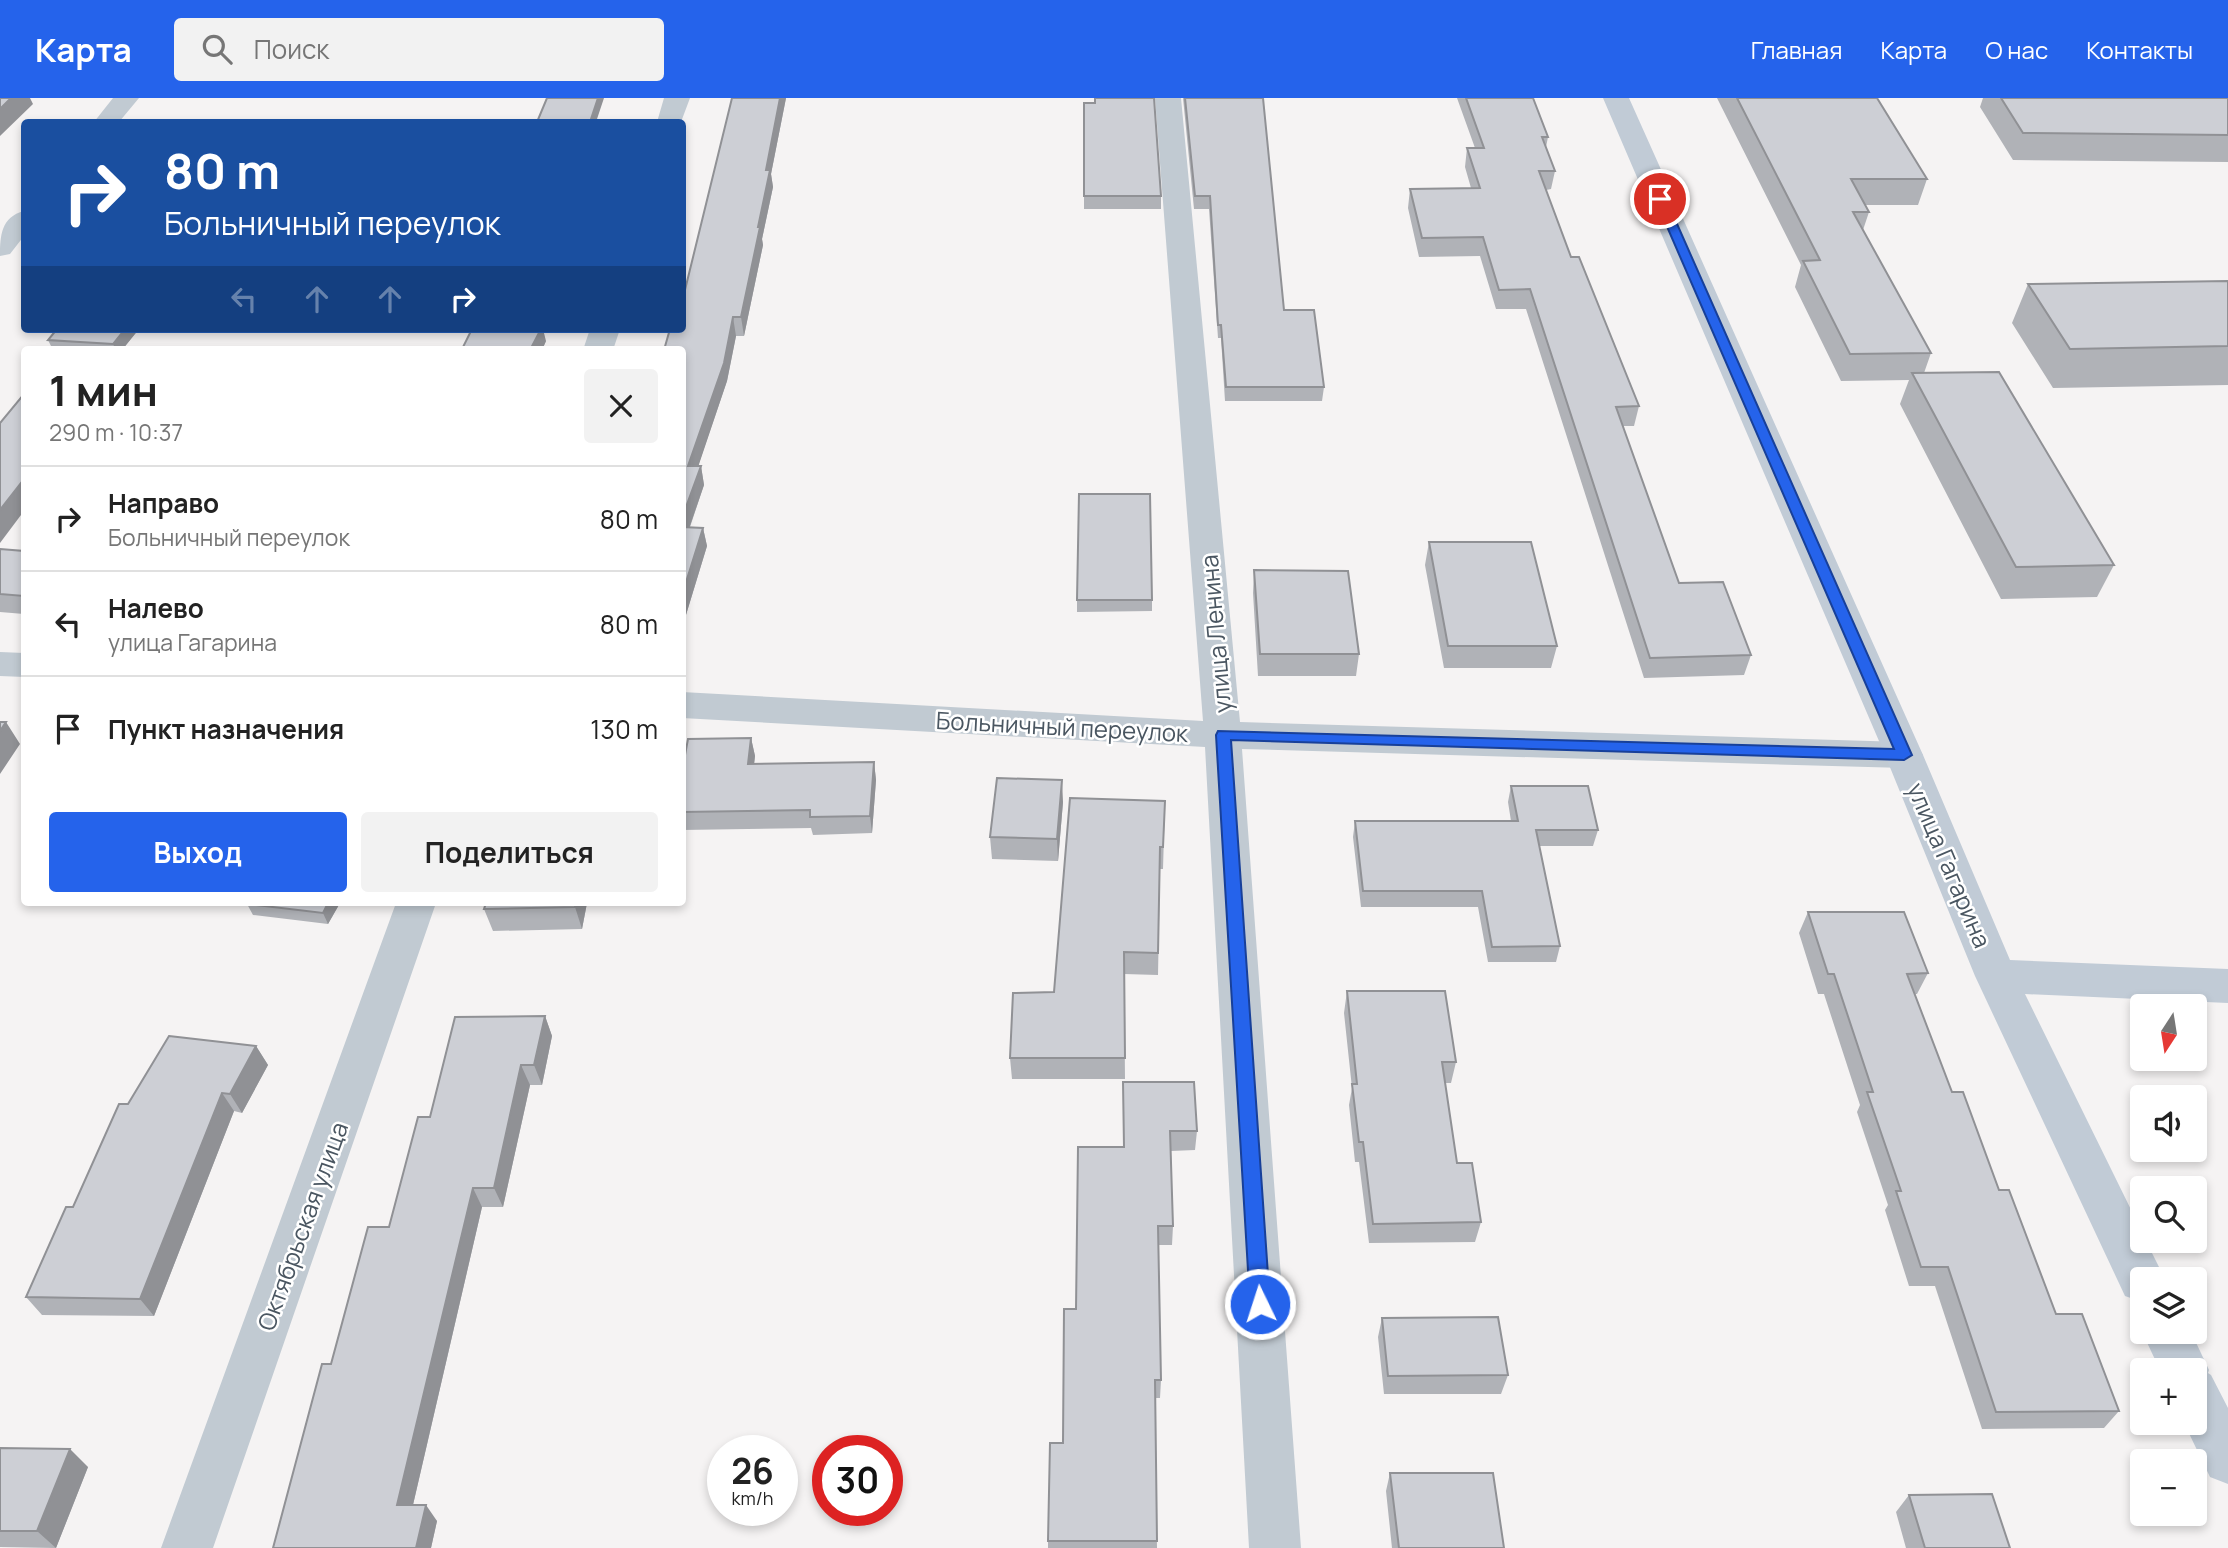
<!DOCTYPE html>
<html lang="ru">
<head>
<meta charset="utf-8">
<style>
	body { margin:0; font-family:Manrope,sans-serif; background:#f2f2f2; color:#222; height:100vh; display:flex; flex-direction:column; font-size:26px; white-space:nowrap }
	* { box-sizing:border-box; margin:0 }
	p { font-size:23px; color:#767676 }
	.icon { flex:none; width:38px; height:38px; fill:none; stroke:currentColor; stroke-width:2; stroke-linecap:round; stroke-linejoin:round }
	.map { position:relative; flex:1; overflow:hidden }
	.details { position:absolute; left:21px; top:248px; width:665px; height:560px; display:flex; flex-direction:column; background:#fff; border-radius:7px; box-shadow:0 4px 10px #0003 }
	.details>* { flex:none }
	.hud { position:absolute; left:21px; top:21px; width:665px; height:214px; border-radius:7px; box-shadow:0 4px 10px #0003; background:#1a4fa0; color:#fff; overflow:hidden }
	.needle { width:46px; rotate:192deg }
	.buttons { position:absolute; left:2130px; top:896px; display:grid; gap:14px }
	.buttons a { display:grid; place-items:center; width:77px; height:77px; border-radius:7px; background:#fff; box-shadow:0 4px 10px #0003; font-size:35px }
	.speed { position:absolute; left:707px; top:1337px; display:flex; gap:14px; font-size:35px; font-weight:700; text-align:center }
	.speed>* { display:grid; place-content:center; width:91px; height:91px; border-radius:50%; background:#fff; box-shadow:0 4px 10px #0003; line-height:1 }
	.speed small { font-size:18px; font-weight:400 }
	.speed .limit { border:10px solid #d22; background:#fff; color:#111 }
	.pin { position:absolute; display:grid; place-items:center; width:60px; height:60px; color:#fff; margin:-30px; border:4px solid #fff; border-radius:50%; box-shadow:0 2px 7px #0007 }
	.me { position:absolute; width:77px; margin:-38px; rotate:356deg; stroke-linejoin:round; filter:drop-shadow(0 0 5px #0008) }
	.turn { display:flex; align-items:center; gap:24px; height:147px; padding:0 28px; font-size:32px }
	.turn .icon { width:91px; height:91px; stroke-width:2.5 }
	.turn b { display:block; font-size:49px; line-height:60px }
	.lanes { display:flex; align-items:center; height:66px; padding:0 28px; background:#0003; justify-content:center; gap:35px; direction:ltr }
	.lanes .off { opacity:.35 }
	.round { display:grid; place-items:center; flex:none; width:74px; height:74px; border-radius:7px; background:#f2f2f2 }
	.overview { display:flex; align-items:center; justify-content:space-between; height:119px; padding:0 28px }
	h1 { font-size:42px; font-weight:700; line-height:52px }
	.primary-button { display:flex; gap:14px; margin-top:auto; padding:14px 28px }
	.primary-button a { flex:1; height:80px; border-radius:7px; background:#2563eb; color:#fff; font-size:28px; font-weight:700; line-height:80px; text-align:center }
	.primary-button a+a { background:#f2f2f2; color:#222 }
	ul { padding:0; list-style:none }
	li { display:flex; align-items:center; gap:21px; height:105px; padding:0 28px; border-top:2px solid #e0e0e0 }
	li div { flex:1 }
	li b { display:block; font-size:26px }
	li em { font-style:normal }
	header { display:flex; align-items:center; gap:42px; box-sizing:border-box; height:98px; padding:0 35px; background:#2563eb; color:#fff }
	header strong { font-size:33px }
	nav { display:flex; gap:38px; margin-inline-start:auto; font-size:24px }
	.search { width:490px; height:63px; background:#f2f2f2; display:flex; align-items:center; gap:18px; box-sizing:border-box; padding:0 24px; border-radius:7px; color:#767676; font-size:26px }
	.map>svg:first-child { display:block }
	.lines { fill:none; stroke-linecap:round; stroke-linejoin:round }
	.minor { fill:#c1cad2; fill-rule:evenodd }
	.secondary { fill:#c1cbd6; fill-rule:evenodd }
	.wall { fill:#b0b2b7 }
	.shaded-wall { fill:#909195 }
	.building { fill:#cdcfd5; stroke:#909195; stroke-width:2 }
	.route { fill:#2563eb; stroke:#184099; stroke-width:2 }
	.labels { text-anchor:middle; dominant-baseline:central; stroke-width:5; stroke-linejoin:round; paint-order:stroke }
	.street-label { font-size:24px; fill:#4a5661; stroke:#fff }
</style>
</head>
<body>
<header>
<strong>Карта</strong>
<div class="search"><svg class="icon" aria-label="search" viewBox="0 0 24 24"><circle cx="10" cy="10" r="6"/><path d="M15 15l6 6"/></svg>Поиск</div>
<nav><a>Главная</a><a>Карта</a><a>О нас</a><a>Контакты</a></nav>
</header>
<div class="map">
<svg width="2228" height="1450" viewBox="0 0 2228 1450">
	<rect width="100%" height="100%" fill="#f5f3f3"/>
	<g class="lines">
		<!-- minor -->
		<path class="minor" d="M 113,0 L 139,0 L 119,24 L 94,24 Z
			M 664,0 L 690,0 L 681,24 L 657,24 Z
			M 1155,0 L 1181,0 L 1240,624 L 1904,644 L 1917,648 L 1923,657 L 1917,666 L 1904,670 L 1242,651 L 1301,1450 L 1249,1450 L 1205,649 L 682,620 L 682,594 L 1203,623 Z
			M 24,113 L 24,138 L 10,156 L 0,158 C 0,138 1,119 24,113 Z
			M 590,231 L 620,231 L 613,252 L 583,252 Z
			M 0,554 L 24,555 L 24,579 L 0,578 Z
			M 396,805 L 436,805 L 213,1450 L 161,1450 Z"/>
		<!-- secondary -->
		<path class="secondary" d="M 1603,0 L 1629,0 L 1923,657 L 2010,862 L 2228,871 L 2228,905 L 2025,896 L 2142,1134 L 2142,1143 L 2146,1143 L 2165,1181 L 2142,1181 L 2142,1204 L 2125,1198 L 1975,878 L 1885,657 Z
			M 2142,1234 L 2191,1234 L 2209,1272 L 2208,1275 L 2211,1277 L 2228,1310 L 2228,1386 L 2210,1379 L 2184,1325 L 2194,1325 L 2194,1272 L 2160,1272 Z"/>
	</g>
	<!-- wall -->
	<path class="wall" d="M 732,0 L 786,0 L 771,76 L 773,89 L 762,141 L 763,147 L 744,238 L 736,238 L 727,283 L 698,368 L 701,368 L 704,387 L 690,429 L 703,430 L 707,448 L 682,530 L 684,196 Z
		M 1183,0 L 1263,0 L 1284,212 L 1324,289 L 1322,303 L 1225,303 L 1221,240 L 1218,240 L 1209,111 L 1194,111 Z
		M 1457,0 L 1533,0 L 1548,39 L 1546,49 L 1555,73 L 1551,91 L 1546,92 L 1571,159 L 1639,308 L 1634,328 L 1623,328 L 1679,485 L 1751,557 L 1744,577 L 1644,580 L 1526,211 L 1496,211 L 1480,158 L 1419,159 L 1408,110 L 1410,91 L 1471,90 L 1465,69 L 1467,50 L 1475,50 Z
		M 1717,0 L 1877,0 L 1927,81 L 1918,107 L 1865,107 L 1869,114 L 1863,132 L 1931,255 L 1924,275 L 2114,467 L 2097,499 L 2001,501 L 1900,306 L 1909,282 L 1841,283 L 1795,189 L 1801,167 Z
		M 1983,0 L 2228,0 L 2228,64 L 2013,62 L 1980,9 Z
		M 1084,5 L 1161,98 L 1161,111 L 1084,111 Z
		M 2228,183 L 2228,287 L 2053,290 L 2012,225 L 2028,186 Z
		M 139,231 L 122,252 L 53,252 L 48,242 Z
		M 546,243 L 542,252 L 463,252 L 463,249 Z
		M 1429,444 L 1557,548 L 1551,570 L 1444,570 L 1425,467 Z
		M 0,451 L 24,453 L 24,516 L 0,514 Z
		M 1254,472 L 1359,556 L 1356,578 L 1258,578 L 1253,495 Z
		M 1077,502 L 1152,502 L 1152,513 L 1077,514 Z
		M 751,640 L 755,658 L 754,666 L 874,664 L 876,682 L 872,735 L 813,737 L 811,730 L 682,732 L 682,673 Z
		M 1511,688 L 1598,732 L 1593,748 L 1539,748 L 1560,848 L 1556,864 L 1488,864 L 1478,809 L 1361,809 L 1353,739 L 1355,723 L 1511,723 L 1508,704 Z
		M 1165,703 L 1163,771 L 1160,771 L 1158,877 L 1124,876 L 1125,981 L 1012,981 L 1010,960 L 1054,894 Z
		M 1063,704 L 1058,763 L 992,761 L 990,739 Z
		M 248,805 L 340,805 L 328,826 L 253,817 L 247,806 Z
		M 486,805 L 587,805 L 582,831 L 493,833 L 484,811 Z
		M 1808,814 L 1928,875 L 1917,896 L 1915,896 L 1952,994 L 1999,1092 L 2056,1216 L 2119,1313 L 2104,1330 L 1982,1331 L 1935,1188 L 1909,1188 L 1885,1112 L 1888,1107 L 1857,1014 L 1860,1007 L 1824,896 L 1818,896 L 1799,835 Z
		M 1347,893 L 1456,964 L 1451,985 L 1445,985 L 1457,1065 L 1481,1124 L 1475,1144 L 1369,1145 L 1359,1064 L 1355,1064 L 1349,1007 L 1352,990 L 1344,915 Z
		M 545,918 L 552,938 L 542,987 L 530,987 L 503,1109 L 482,1109 L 413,1407 L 437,1423 L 431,1450 L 331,1266 L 389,1129 L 430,1019 Z
		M 256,948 L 268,967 L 242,1015 L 234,1013 L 154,1218 L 42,1217 L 26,1199 L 128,1006 Z
		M 1123,984 L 1197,1033 L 1195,1052 L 1171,1053 L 1173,1128 L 1172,1147 L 1158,1147 L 1161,1282 L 1160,1300 L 1155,1300 L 1157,1450 L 1048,1450 L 1048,1443 L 1063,1345 L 1123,1049 Z
		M 1382,1220 L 1508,1277 L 1501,1296 L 1384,1296 L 1378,1239 Z
		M 0,1350 L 88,1369 L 56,1450 L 0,1449 Z
		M 1390,1375 L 1504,1450 L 1392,1450 L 1386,1393 Z
		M 1909,1397 L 2010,1450 L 1906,1450 L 1896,1414 Z"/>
	<!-- shaded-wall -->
	<path class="shaded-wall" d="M 11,0 L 30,0 L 33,6 L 0,38 L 0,11 Z
		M 598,0 L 604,0 L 596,24 L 590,24 Z
		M 780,0 L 786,0 L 771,76 L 773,89 L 762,141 L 763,147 L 744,238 L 741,219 L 758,129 L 766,72 Z
		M 733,219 L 736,238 L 727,283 L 692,387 L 688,368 Z
		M 125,231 L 139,231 L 122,252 L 116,252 L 113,246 Z
		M 541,231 L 543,231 L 546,243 L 542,252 L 530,252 Z
		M 701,368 L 704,387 L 683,448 L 682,420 Z
		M 24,381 L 24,413 L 0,445 L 0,412 Z
		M 703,430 L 707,448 L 682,530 L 682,497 Z
		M 6,624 L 20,646 L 0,676 L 0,633 Z
		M 751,640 L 755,658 L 752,684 L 748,666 Z
		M 874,664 L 876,682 L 872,735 L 870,718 Z
		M 1062,682 L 1063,704 L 1058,763 L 1057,741 Z
		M 328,805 L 340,805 L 328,826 L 323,815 Z
		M 576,805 L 587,805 L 582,831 L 575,809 Z
		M 545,918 L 552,938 L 542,987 L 534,967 Z
		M 256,948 L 268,967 L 242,1015 L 230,996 Z
		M 521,967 L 530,987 L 503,1109 L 494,1090 Z
		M 222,995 L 234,1013 L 154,1218 L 140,1201 Z
		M 473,1090 L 482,1109 L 409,1424 L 397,1407 Z
		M 70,1351 L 88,1369 L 56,1450 L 37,1433 Z
		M 426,1407 L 437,1423 L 431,1450 L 416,1450 Z"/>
	<!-- building -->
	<path class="building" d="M 0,0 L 11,0 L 0,11 Z
		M 547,0 L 598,0 L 590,24 L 537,24 Z
		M 732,0 L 780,0 L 766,72 L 770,72 L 758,129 L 760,129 L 741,219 L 733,219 L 724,265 L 688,368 L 701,368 L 682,420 L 682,252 L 664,252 L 670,231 L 682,231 L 682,196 L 684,196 Z
		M 1095,0 L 1154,0 L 1161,98 L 1084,98 L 1084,5 L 1095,5 Z
		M 1185,0 L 1263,0 L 1284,212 L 1314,212 L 1324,289 L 1226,289 L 1221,227 L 1218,227 L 1210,98 L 1195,98 Z
		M 1466,0 L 1533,0 L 1548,39 L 1542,39 L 1555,73 L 1539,73 L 1571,159 L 1579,159 L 1639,308 L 1616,309 L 1679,485 L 1723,484 L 1751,557 L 1650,560 L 1530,191 L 1499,192 L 1483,139 L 1422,140 L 1410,91 L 1480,90 L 1467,50 L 1484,50 Z
		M 1737,0 L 1877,0 L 1927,81 L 1851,81 L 1869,114 L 1853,114 L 1931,255 L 1850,256 L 1803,163 L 1820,162 Z
		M 2001,0 L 2228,0 L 2228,37 L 2023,35 Z
		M 2228,183 L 2228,248 L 2070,251 L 2028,186 Z
		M 57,231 L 125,231 L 113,246 L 48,242 Z
		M 472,231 L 541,231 L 530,252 L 477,252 L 478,250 L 463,249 Z
		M 1999,274 L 2114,467 L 2016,469 L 1912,275 Z
		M 24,296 L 24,381 L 0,412 L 0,325 Z
		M 1079,396 L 1150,396 L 1152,502 L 1077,502 Z
		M 682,429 L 703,430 L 682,497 Z
		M 1429,444 L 1531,444 L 1557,548 L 1448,548 Z
		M 0,451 L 24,453 L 24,498 L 0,496 Z
		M 1254,472 L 1348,473 L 1359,556 L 1260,556 Z
		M 0,624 L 6,624 L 0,633 Z
		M 751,640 L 748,666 L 874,664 L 870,718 L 810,719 L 810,712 L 682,714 L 682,673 L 688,641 Z
		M 997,680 L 1062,682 L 1057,741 L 990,739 Z
		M 1511,688 L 1588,688 L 1598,732 L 1536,732 L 1560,848 L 1492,849 L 1482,793 L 1363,793 L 1355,723 L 1518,723 Z
		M 1070,700 L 1165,703 L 1163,749 L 1160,749 L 1158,855 L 1124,854 L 1125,960 L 1010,960 L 1013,895 L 1054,894 Z
		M 248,805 L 328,805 L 323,815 L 247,806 Z
		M 486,805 L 576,805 L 575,809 L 484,811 Z
		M 1808,814 L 1904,814 L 1928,875 L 1907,876 L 1952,994 L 1963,994 L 1999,1092 L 2009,1092 L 2056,1216 L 2082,1216 L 2119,1313 L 1996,1314 L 1948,1169 L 1921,1169 L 1896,1093 L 1901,1093 L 1867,994 L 1873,994 L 1834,876 L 1828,876 Z
		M 1347,893 L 1445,893 L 1456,964 L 1442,964 L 1457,1065 L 1472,1065 L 1481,1124 L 1373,1126 L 1363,1044 L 1359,1044 L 1352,986 L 1357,986 Z
		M 545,918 L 534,967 L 521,967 L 494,1090 L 473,1090 L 397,1407 L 426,1407 L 416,1450 L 273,1450 L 322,1266 L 331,1266 L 368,1129 L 389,1129 L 418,1019 L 430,1019 L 455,919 Z
		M 169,938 L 256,948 L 230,996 L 222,995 L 140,1201 L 26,1199 L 66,1109 L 73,1109 L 119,1006 L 128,1006 Z
		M 1123,984 L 1194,984 L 1197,1033 L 1170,1033 L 1173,1128 L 1158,1128 L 1161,1282 L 1155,1282 L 1157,1443 L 1048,1443 L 1050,1345 L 1063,1345 L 1064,1211 L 1076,1211 L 1078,1049 L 1124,1049 Z
		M 1498,1219 L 1508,1277 L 1388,1278 L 1382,1220 Z
		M 0,1350 L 70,1351 L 37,1433 L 0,1433 Z
		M 1390,1375 L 1493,1375 L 1504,1450 L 1399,1450 Z
		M 1992,1396 L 2010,1450 L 1925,1450 L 1909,1397 Z"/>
	<!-- route -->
	<path class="route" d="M 1660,98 L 1666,101 L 1912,657 L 1904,662 L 1231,642 L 1270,1206 L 1267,1212 L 1260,1215 L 1253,1212 L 1250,1206 L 1216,637 L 1218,633 L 1894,651 L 1655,101 Z"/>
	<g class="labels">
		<!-- street labels -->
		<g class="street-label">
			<text transform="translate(1215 536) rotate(-95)">улица Ленина</text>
			<text transform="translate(1062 628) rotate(3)">Больничный переулок</text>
			<text transform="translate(1950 767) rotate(67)">улица Гагарина</text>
			<text transform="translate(302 1128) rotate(-70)">Октябрьская улица</text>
		</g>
	</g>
</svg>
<div class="buttons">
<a><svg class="needle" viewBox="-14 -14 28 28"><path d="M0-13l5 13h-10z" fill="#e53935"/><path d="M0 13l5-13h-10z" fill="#767676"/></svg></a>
<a><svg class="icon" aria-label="sound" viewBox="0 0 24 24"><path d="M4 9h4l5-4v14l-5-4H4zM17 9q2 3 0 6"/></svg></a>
<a><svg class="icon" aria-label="search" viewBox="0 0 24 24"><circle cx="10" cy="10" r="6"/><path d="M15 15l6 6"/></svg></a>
<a><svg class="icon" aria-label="layers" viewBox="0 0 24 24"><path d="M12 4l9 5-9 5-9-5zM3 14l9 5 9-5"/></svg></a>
<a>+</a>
<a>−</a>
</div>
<div class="speed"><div>26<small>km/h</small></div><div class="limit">30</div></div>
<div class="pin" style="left:1660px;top:101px;background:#d93025"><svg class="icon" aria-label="arrive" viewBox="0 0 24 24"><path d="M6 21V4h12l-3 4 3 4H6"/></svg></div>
<svg class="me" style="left:1260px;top:1206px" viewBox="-20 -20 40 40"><circle r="17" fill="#2563eb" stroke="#fff" stroke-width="3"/><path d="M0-11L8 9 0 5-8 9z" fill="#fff"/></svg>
<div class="hud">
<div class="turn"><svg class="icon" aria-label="right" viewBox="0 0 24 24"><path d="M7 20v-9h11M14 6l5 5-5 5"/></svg><div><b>80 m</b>Больничный переулок</div></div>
<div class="lanes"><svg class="icon off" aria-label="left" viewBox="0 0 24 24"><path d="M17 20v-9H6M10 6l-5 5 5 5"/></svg><svg class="icon off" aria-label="ahead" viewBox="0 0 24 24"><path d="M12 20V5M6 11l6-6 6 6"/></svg><svg class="icon off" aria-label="ahead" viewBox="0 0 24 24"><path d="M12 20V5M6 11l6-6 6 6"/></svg><svg class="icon" aria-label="right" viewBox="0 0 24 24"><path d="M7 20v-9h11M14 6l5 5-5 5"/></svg></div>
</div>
<section class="details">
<div class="overview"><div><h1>1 мин</h1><p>290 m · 10:37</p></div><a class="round"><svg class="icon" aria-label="close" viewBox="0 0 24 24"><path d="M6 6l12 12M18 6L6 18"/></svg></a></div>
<ul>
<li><svg class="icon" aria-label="right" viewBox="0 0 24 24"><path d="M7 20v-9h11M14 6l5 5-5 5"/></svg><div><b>Направо</b><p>Больничный переулок</p></div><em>80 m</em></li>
<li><svg class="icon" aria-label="left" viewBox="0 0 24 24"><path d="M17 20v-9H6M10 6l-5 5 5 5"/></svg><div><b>Налево</b><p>улица Гагарина</p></div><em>80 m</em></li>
<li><svg class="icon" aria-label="arrive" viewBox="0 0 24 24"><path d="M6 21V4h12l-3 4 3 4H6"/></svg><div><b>Пункт назначения</b></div><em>130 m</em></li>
</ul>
<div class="primary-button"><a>Выход</a><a>Поделиться</a></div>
</section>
</div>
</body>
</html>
